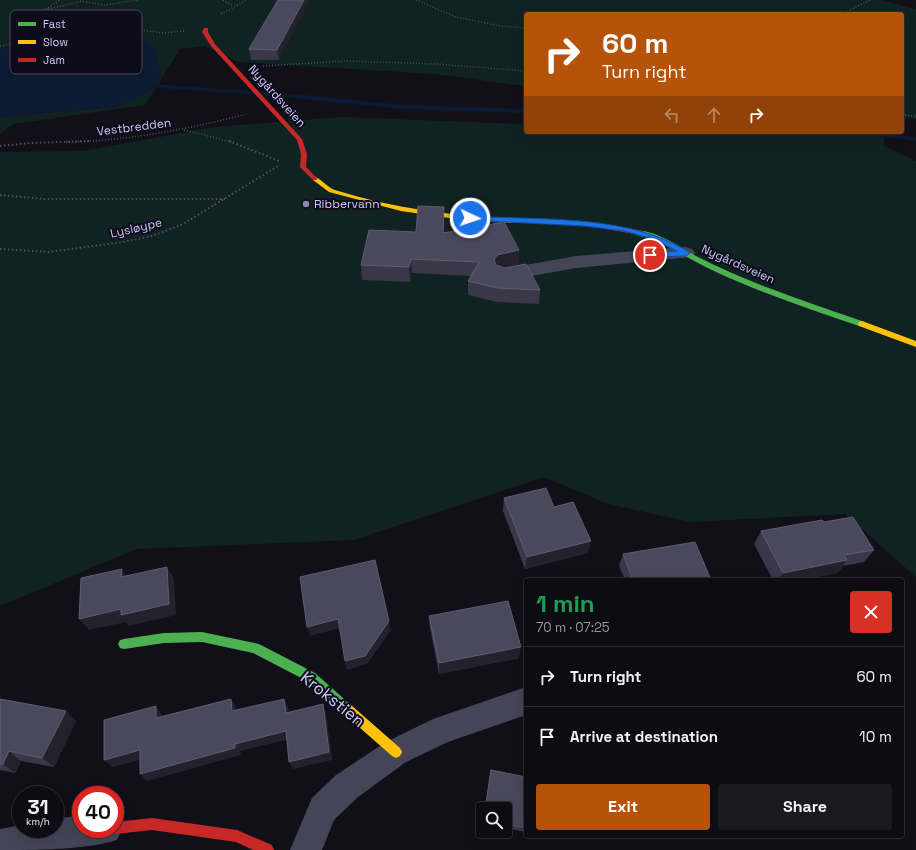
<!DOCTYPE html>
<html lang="en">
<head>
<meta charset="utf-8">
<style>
	body { margin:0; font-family:"Space Grotesk",sans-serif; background:#1b1a20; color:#f1f3f6; height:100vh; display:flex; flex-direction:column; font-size:15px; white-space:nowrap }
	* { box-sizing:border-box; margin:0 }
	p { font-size:13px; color:#9a9b9f }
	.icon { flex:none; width:22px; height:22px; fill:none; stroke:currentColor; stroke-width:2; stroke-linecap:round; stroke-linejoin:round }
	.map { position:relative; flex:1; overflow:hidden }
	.drawer { position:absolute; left:524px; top:578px; width:380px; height:260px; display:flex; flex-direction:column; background:#0d0c12; border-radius:4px; box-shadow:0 4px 16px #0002,0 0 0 1px #2d2c32 }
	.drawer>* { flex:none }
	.guide { position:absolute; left:524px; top:12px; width:380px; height:122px; border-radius:4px; box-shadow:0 4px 16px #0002,0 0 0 1px #2d2c32; background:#b45309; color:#fff; overflow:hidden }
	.buttons { position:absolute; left:476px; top:802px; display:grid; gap:8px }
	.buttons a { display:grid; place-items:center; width:36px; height:36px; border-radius:4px; background:#0d0c12; box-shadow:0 4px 16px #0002,0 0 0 1px #2d2c32; font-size:20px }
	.speed { position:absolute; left:12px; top:786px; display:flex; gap:8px; font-size:20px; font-weight:700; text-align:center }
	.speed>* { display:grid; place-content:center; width:52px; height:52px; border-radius:50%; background:#0d0c12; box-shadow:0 4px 16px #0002,0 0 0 1px #2d2c32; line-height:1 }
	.speed small { font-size:10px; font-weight:400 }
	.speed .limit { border:6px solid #d22; background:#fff; color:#111 }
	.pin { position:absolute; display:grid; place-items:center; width:34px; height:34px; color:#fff; margin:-17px; border:2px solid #fff; border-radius:50%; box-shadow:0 1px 4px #0007 }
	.me { position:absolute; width:44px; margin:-22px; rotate:93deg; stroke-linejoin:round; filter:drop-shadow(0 0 3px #0008) }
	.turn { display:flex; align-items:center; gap:14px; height:84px; padding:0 12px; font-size:18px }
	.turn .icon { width:52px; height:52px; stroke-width:2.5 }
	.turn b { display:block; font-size:28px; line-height:34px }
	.lanes { display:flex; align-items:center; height:38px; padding:0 12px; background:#0003; justify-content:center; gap:20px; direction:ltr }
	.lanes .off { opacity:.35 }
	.round { display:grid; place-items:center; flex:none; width:42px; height:42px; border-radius:4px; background:#1b1a20 }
	.overview { display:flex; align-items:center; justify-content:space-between; height:68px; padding:0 12px }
	h1 { font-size:24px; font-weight:600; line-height:30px; color:#1e9e55 }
	.cta { display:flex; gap:8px; margin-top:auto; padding:8px 12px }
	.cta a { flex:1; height:46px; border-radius:4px; background:#b45309; color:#fff; font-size:16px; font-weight:600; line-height:46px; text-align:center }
	.cta a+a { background:#1b1a20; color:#f1f3f6 }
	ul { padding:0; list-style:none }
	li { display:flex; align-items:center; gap:12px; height:60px; padding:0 12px; border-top:1px solid #2d2c32 }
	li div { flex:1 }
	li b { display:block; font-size:15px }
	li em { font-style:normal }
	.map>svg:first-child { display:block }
	.green { fill:#102222 }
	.water { fill:#0c1b32 }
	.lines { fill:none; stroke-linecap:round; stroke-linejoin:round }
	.stream { fill:#0c1b32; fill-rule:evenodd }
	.path-far1 { stroke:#48555f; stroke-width:1.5; stroke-dasharray:1 2; stroke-linecap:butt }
	.path { stroke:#48555f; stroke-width:2; stroke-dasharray:1.5 2.5; stroke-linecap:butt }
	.street { fill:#454558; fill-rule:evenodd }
	.fast { fill:#4caf50; fill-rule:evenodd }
	.slow { fill:#ffc107; fill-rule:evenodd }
	.jam { fill:#c62828; fill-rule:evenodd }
	.wall { fill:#3a3848 }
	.shaded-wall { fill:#23212c }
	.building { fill:#4a485b; stroke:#5f5c74 }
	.route { fill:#1a73e8; stroke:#114b97 }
	.poi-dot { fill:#8c89ac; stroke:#0e0c1b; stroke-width:1.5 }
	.labels { text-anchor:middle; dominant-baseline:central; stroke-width:4; stroke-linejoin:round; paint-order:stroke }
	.far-street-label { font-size:12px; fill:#cecafb; stroke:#0e0c1b }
	.far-poi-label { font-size:12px; fill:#cecafb; stroke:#0e0c1b; text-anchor:start }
	.near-street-label { font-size:17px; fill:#cecafb; stroke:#0e0c1b }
	.key { fill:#0e0c1b; stroke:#48455e; stroke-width:1 }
	.key-label { font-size:11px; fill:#cecafb }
</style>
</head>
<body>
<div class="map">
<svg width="916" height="850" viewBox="0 0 916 850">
	<rect width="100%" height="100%" fill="#111018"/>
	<!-- green -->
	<path class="green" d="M 0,0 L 881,0 L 916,9 L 916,119 L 902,118 L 902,14 L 526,14 L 526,86 L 434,74 L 238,62 L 205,46 L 180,49 L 145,105 L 13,124 L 0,134 L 0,119 L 11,116 L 115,107 L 153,86 L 161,74 L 115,34 L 0,50 Z
		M 342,117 L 526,124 L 526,132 L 884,132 L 884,146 L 916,161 L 916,577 L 845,514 L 691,522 L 608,504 L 544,477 L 354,540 L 137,549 L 0,606 L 0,152 L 82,151 L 214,127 Z"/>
	<!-- water -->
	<path class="water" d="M 115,34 L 139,35 L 155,50 L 161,75 L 152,91 L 115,107 L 11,116 L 0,119 L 0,50 Z"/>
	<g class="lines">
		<!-- stream -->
		<path class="stream" d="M 153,84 L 283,93 L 403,105 L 526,109 L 526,113 L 403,109 L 283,97 L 151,87 L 150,86 Z
			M 859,132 L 876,132 L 916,137 L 916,141 L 862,134 Z"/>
		<!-- path-far1 -->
		<path class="path-far1" d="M 59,0 L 48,8 L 33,13 L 82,1 L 104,5 L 138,0
			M 223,0 L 233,6
			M 416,0 L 456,17 L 500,26 L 526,28
			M 221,14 L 247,0
			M 842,14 L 870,0
			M 0,46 L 68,35 L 101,25 L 163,33 L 184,31
			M 263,66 L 345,61 L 437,64 L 526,71
			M 902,115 L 916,116
			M 184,130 L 232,142
			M 66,142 C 127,141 188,129 247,114"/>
		<!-- path -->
		<path class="path" d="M 229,141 L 279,161
			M 0,146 L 30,143 L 91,141
			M 0,195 L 45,199 L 225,199
			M 0,249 L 49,252 L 123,242 L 152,236 L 183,224 L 278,166"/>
		<!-- street -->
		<path class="street" d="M 686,247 L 692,249 L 695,253 L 692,257 L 576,268 L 504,281 L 497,279 L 495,275 L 497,271 L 504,269 L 576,256 Z
			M 526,687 L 526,715 L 448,742 L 406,762 L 358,797 L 334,820 L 322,850 L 290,850 L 312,798 L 336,775 L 386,742 L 433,719 Z
			M 81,816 L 81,829 L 115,829 L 115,817 L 117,818 L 122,829 L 117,840 C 85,850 35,850 0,850 L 0,829 L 21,825 L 21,829 L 55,829 L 55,818 Z"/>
		<!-- fast -->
		<path class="fast" d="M 637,231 C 653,229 682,248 696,256 C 750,284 808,302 865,322 L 866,324 L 865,326 L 859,326 C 810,309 761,293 714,271 C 688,259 665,242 637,235 Z
			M 202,632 L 259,644 L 315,673 L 351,705 L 353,709 L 351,713 L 347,715 L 343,713 L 307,681 L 253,653 L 202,642 L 164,643 L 124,649 L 120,648 L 118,644 L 120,640 L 124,639 L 164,633 Z"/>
		<!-- slow -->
		<path class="slow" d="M 315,177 C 323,180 328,188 335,190 C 394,209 456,216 517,219 L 521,221 L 517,223 L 470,221 L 401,211 L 329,192 L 313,180 L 313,178 Z
			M 862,321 L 916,341 L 916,347 L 859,326 L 858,324 L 859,322 Z
			M 347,703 L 351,705 L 400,748 L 402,752 L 400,756 L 396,758 L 392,756 L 343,713 L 341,709 L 343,705 Z"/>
		<!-- jam -->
		<path class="jam" d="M 204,28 L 208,28 L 208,32 L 215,44 L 302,139 L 307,154 L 306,167 L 317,178 L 317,180 L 313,180 L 300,167 L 301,154 L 297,140 L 211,46 L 202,32 Z
			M 517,219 C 559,221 601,221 643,231 L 644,233 L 640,235 L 594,227 L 515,222 L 515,220 Z
			M 152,818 L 237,830 L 272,845 L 274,850 L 253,850 L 236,842 L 152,830 L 115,834 L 110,833 L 109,829 L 115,829 L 115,822 Z"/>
	</g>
	<!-- wall -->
	<path class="wall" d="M 278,0 L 279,60 L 251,60 L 249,49 Z
		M 444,222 L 444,233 L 519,250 L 518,265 L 505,268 L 540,290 L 539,304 L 497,302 L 468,295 L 468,281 L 471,276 L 412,273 L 410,282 L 362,280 L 361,265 L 416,232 Z
		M 504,498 L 554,507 L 588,553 L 525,569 L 503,511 Z
		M 761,531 L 874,550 L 864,562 L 843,566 L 838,573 L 800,580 L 773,580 L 754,544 Z
		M 623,554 L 711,580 L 625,580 L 619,566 Z
		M 429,616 L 519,658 L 439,674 L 430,628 Z
		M 0,699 L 76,721 L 54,767 L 21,761 L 15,773 L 0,770 Z
		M 526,777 L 526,832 L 505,828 L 505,809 Z"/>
	<!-- shaded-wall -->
	<path class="shaded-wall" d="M 304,0 L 310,0 L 279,60 L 277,50 Z
		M 444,207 L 444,222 L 443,247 L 443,233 Z
		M 519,250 L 518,265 L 497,270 L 494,260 L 497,255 Z
		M 411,259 L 412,273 L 410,282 L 409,267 Z
		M 591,541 L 588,553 L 525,569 L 527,557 Z
		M 847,560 L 838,573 L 800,580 L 778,580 L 783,573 Z
		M 167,567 L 174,579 L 176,615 L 129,626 L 126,622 L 89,630 L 79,619 Z
		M 122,569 L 129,582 L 121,577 Z
		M 338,619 L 340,628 L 310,636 L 307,627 Z
		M 389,621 L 391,630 L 367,664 L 347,670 L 345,661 Z
		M 521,647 L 519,658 L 439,674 L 439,663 Z
		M 231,699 L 236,707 L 237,719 L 232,711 Z
		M 284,699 L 288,707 L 290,721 L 286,713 Z
		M 323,704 L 326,712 L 332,760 L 293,769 L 289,762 Z
		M 156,706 L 162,715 L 163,726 L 156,718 Z
		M 66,711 L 76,721 L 54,767 L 42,758 Z
		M 286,731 L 290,739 L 240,751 L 241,755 L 147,781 L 140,774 L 235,744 Z
		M 140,750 L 147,758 L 112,767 L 104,760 Z
		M 9,751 L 21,761 L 15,773 L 3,764 Z"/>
	<!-- building -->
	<path class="building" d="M 278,0 L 304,0 L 277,50 L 249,49 Z
		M 418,206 L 444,207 L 443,233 L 504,222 L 519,250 L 497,255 L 494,260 L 496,265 L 505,268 L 526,264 L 540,290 L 497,288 L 468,281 L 479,262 L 411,259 L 409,267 L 361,265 L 369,230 L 416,232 Z
		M 546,488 L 554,507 L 573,502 L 591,541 L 527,557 L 504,498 Z
		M 853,517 L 874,550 L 844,555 L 847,560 L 783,573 L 761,531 L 822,520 L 824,522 Z
		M 695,542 L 711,580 L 633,580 L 623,554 Z
		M 375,560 L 389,621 L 365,656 L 345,661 L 338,619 L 307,627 L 300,577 Z
		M 167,567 L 169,604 L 121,615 L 121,609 L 79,619 L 81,578 L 122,569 L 121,577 Z
		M 508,601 L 521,647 L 439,663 L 429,616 Z
		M 0,699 L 66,711 L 42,758 L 9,751 L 3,764 L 0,764 Z
		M 231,699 L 232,711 L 284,699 L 286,713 L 323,704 L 329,752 L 289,762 L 286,731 L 235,744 L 235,748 L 140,774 L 140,750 L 104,760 L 104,720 L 156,706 L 156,718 Z
		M 491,770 L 526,777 L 526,828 L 505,824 L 505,809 L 485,809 Z"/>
	<!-- route -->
	<path class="route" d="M 470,216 C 533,220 617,215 674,244 C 679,247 686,249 690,253 L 686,256 L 650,257 L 647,257 L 647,253 L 677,251 L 653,239 L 624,231 L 584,226 L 467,220 L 467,217 Z"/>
	<!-- markers -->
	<circle class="poi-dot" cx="306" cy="204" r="4"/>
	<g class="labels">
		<!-- far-street labels -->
		<g class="far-street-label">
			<text transform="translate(277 96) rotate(48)">Nygårdsveien</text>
			<text transform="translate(134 127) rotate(-7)">Vestbredden</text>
			<text transform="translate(136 228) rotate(-13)">Lysløype</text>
			<text transform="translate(738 264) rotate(24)">Nygårdsveien</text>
		</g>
		<!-- far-poi labels -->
		<g class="far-poi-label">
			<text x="314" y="204">Ribbervann</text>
		</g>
		<!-- near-street labels -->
		<g class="near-street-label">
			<text transform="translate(333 699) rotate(39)">Krokstien</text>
		</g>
	</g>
	<!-- legend -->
	<rect x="10" y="10" width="132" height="64" rx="6" class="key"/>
	<rect x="18" y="22" width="18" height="4" fill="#4caf50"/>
	<rect x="18" y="40" width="18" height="4" fill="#ffc107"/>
	<rect x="18" y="58" width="18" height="4" fill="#c62828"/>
	<g class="key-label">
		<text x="43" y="28">Fast</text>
		<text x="43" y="46">Slow</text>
		<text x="43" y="64">Jam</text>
	</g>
</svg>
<div class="buttons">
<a><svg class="icon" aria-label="search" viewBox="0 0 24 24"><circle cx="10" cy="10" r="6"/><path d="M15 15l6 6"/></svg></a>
</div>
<div class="speed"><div>31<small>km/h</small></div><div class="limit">40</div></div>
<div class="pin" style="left:650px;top:255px;background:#d93025"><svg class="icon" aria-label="arrive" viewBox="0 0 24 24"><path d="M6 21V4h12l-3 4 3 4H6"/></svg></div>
<svg class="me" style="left:470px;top:218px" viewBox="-20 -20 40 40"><circle r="17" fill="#1a73e8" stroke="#fff" stroke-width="3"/><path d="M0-11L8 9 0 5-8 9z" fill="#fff"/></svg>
<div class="guide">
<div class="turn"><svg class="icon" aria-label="right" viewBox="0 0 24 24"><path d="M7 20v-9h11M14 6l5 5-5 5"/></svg><div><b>60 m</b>Turn right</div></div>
<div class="lanes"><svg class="icon off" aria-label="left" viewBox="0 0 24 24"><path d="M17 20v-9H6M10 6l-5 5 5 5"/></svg><svg class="icon off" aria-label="ahead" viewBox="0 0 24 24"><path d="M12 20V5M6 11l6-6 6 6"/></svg><svg class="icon" aria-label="right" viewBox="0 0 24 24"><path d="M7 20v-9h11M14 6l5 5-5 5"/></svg></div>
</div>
<section class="drawer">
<div class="overview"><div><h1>1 min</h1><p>70 m · 07:25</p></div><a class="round" style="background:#d93025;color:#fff"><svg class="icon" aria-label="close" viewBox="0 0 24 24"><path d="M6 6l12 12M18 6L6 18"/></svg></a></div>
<ul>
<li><svg class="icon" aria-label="right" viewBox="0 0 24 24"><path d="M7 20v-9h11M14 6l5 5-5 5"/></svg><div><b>Turn right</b></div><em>60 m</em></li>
<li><svg class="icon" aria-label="arrive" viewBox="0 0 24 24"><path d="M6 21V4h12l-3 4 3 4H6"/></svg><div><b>Arrive at destination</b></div><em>10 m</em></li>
</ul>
<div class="cta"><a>Exit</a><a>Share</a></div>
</section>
</div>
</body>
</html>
